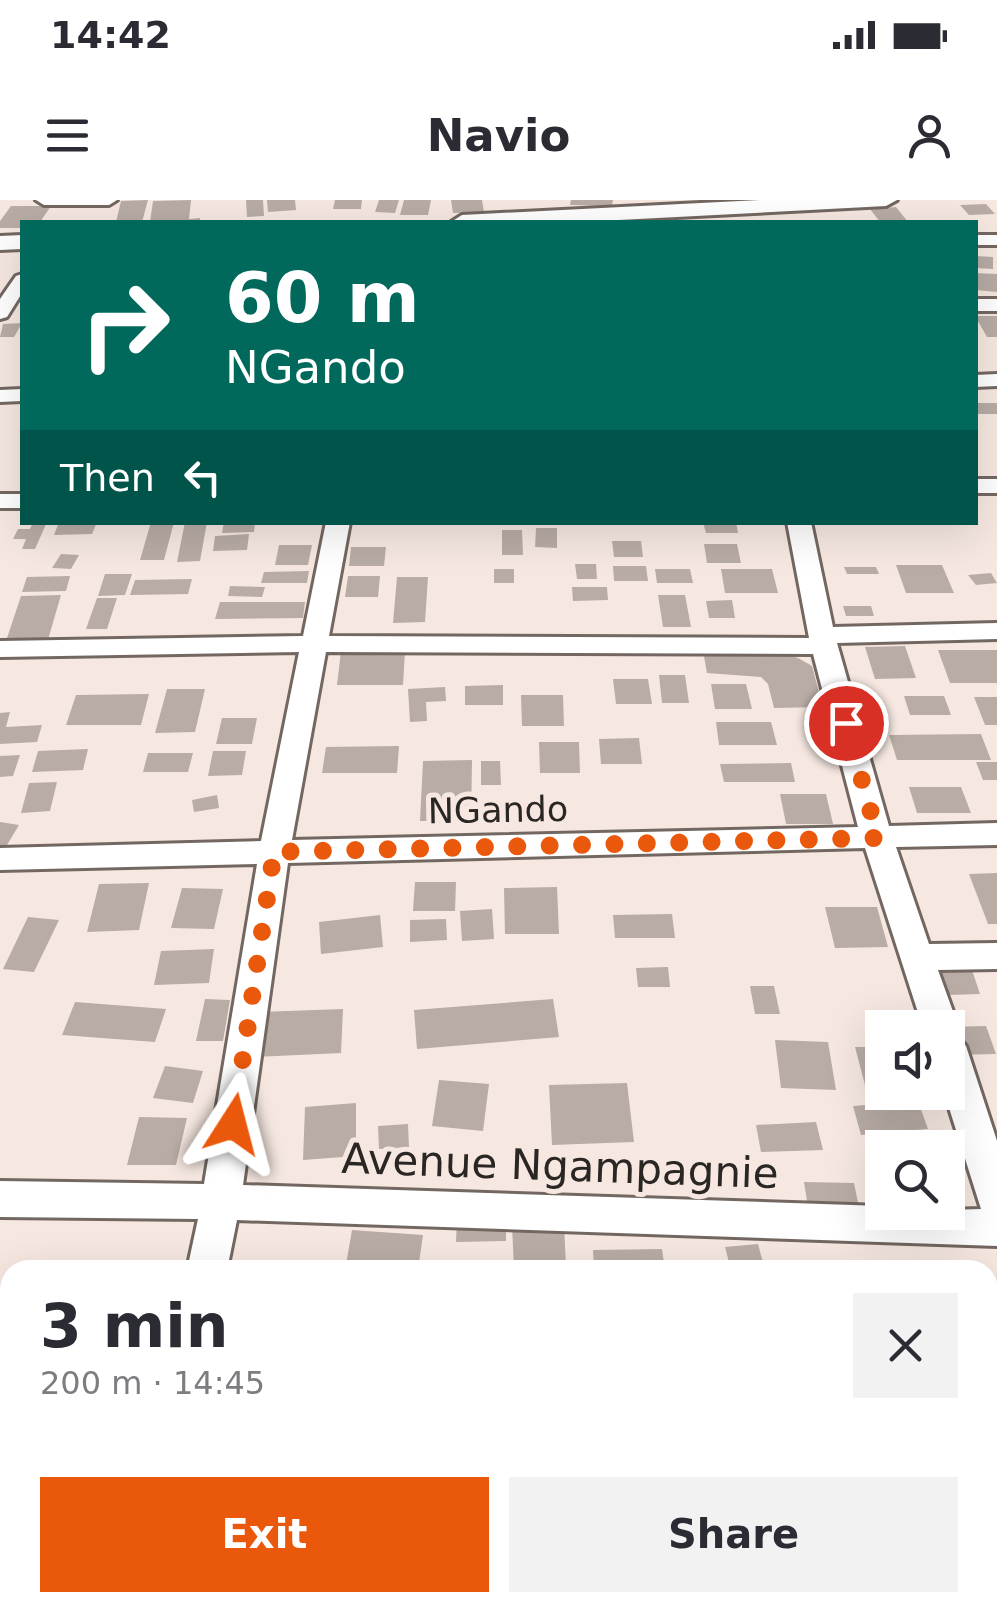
<!DOCTYPE html>
<html lang="en">
<head>
<meta charset="utf-8">
<style>
	body { margin:0; font-family:"DejaVu Sans",sans-serif; background:#f2f2f3; color:#2b2b33; height:100vh; display:flex; flex-direction:column; font-size:38px; white-space:nowrap }
	* { box-sizing:border-box; margin:0 }
	p { font-size:32px; color:#7c7c81 }
	.icon { flex:none; width:55px; height:55px; fill:none; stroke:currentColor; stroke-width:2; stroke-linecap:round; stroke-linejoin:round }
	.map { position:relative; flex:1; overflow:hidden }
	.drawer { position:absolute; left:0px; top:1060px; width:998px; height:352px; display:flex; flex-direction:column; background:#fff; border-radius:30px 30px 0 0; box-shadow:0 10px 40px #0002 }
	.drawer>* { flex:none }
	.banner { position:absolute; left:20px; top:20px; width:958px; height:305px; border-radius:0px; box-shadow:0 10px 40px #0002; background:#00695c; color:#fff; overflow:hidden }
	.controls { position:absolute; left:865px; top:810px; display:grid; gap:20px }
	.controls a { display:grid; place-items:center; width:100px; height:100px; border-radius:0px; background:#fff; box-shadow:0 10px 40px #0002; font-size:50px }
	.pin { position:absolute; display:grid; place-items:center; width:85px; height:85px; color:#fff; margin:-42px; border:5px solid #fff; border-radius:50%; box-shadow:0 2px 10px #0007 }
	.me { position:absolute; width:110px; margin:-55px; rotate:9deg; stroke-linejoin:round; filter:drop-shadow(0 0 8px #0008) }
	.turn { display:flex; align-items:center; gap:35px; height:210px; padding:0 40px; font-size:45px }
	.turn .icon { width:130px; height:130px; stroke-width:2.5 }
	.turn b { display:block; font-size:70px; line-height:85px }
	.then { display:flex; align-items:center; height:95px; padding:0 40px; background:#0003; gap:20px; font-size:38px }
	.round { display:grid; place-items:center; flex:none; width:105px; height:105px; border-radius:0px; background:#f2f2f3 }
	.summary { display:flex; align-items:center; justify-content:space-between; height:170px; padding:0 40px }
	h1 { font-size:60px; font-weight:700; line-height:75px }
	.action { display:flex; gap:20px; margin-top:auto; padding:20px 40px }
	.action a { flex:1; height:115px; border-radius:0px; background:#ea580c; color:#fff; font-size:40px; font-weight:700; line-height:115px; text-align:center }
	.action a+a { background:#f2f2f3; color:#2b2b33 }
	.status { display:flex; justify-content:space-between; align-items:center; height:70px; padding:0 50px; background:#fff; direction:ltr }
	.status svg { height:28px; fill:currentColor }
	header { display:flex; justify-content:space-between; align-items:center; height:130px; padding:0 40px; background:#fff; font-size:45px; font-weight:700 }
	.map>svg:first-child { display:block }
	.building { fill:#b8aca5 }
	.lines { fill:none; stroke-linecap:round; stroke-linejoin:round }
	.minor-casing { stroke:#736861; stroke-width:6 }
	.tertiary-casing { stroke:#736861; stroke-width:6 }
	.minor { fill:#fff; fill-rule:evenodd }
	.tertiary { fill:#fff; fill-rule:evenodd }
	.route { stroke:#ea580c; stroke-width:18; stroke-dasharray:0 32.4 }
	.labels { text-anchor:middle; dominant-baseline:central; stroke-width:10; stroke-linejoin:round; paint-order:stroke }
	.street-label { font-size:35px; fill:#2a2623; stroke:#f6e8e1 }
	.near-street-label { font-size:42px; fill:#2a2623; stroke:#f6e8e1 }
</style>
</head>
<body>
<div class="status"><b>14:42</b><svg viewBox="0 0 49 12"><path d="M0 12V9h3v3zM5 12V6h3v6zM10 12V3h3v9zM15 12V0h3v12zM26 1h20v11H26zM47 4h2v5h-2z"/></svg></div>
<header><svg class="icon" aria-label="menu" viewBox="0 0 24 24"><path d="M4 6h16M4 12h16M4 18h16"/></svg>Navio<svg class="icon" aria-label="person" viewBox="0 0 24 24"><circle cx="12" cy="8" r="4"/><path d="M4 21q1-7 8-7t8 7"/></svg></header>
<div class="map">
<svg width="997" height="1411" viewBox="0 0 997 1411">
	<rect width="100%" height="100%" fill="#f6e8e1"/>
	<!-- building -->
	<path class="building" d="M 148,0 L 142,22 L 116,22 L 121,1 Z
		M 191,0 L 189,19 L 200,18 L 200,22 L 150,22 L 153,1 Z
		M 246,0 L 263,0 L 264,16 L 247,17 Z
		M 267,0 L 295,0 L 296,10 L 268,12 Z
		M 335,0 L 362,0 L 361,9 L 333,9 Z
		M 379,0 L 399,0 L 395,13 L 375,12 Z
		M 404,0 L 431,0 L 428,15 L 400,15 Z
		M 451,0 L 482,0 L 484,12 L 453,13 Z
		M 571,0 L 613,0 L 612,6 L 570,5 Z
		M 986,4 L 995,14 L 969,15 L 960,5 Z
		M 11,6 L 51,6 L 40,22 L 22,22 L 22,28 L 0,28 L 0,21 Z
		M 896,7 L 908,22 L 880,22 L 870,9 Z
		M 975,56 L 993,57 L 993,69 L 975,68 Z
		M 975,73 L 997,74 L 997,92 L 975,90 Z
		M 975,116 L 997,116 L 997,137 L 987,137 Z
		M 22,123 L 14,137 L 0,137 L 3,124 Z
		M 975,203 L 997,203 L 997,214 L 975,214 Z
		M 33,322 L 47,322 L 35,349 L 22,349 L 26,339 L 13,339 L 18,329 L 30,329 Z
		M 59,322 L 97,322 L 92,334 L 54,335 Z
		M 151,322 L 174,322 L 164,360 L 140,360 Z
		M 185,322 L 207,322 L 200,361 L 177,362 Z
		M 224,322 L 255,322 L 254,332 L 222,333 Z
		M 703,322 L 736,322 L 738,333 L 706,333 Z
		M 536,328 L 557,328 L 557,348 L 535,347 Z
		M 502,330 L 522,330 L 523,355 L 502,355 Z
		M 249,334 L 247,350 L 213,351 L 215,336 Z
		M 612,341 L 641,341 L 643,357 L 614,357 Z
		M 704,344 L 737,344 L 741,363 L 707,363 Z
		M 279,345 L 312,345 L 308,365 L 275,365 Z
		M 351,347 L 386,347 L 384,366 L 349,366 Z
		M 61,354 L 79,355 L 71,369 L 52,368 Z
		M 575,364 L 596,364 L 597,379 L 577,379 Z
		M 896,365 L 942,365 L 954,393 L 906,393 Z
		M 613,366 L 646,366 L 648,381 L 614,381 Z
		M 844,367 L 876,367 L 879,374 L 847,374 Z
		M 494,369 L 514,369 L 514,383 L 494,383 Z
		M 655,369 L 690,369 L 693,383 L 657,383 Z
		M 721,369 L 772,369 L 778,393 L 725,393 Z
		M 309,371 L 307,383 L 261,383 L 264,372 Z
		M 991,373 L 997,383 L 976,385 L 968,375 Z
		M 105,374 L 132,374 L 125,395 L 98,396 Z
		M 70,376 L 66,391 L 22,392 L 27,377 Z
		M 348,376 L 380,376 L 378,397 L 345,397 Z
		M 397,377 L 428,377 L 425,422 L 393,423 Z
		M 192,379 L 188,394 L 130,395 L 135,380 Z
		M 230,386 L 265,387 L 262,397 L 228,396 Z
		M 572,387 L 607,387 L 608,400 L 573,401 Z
		M 61,395 L 47,443 L 5,444 L 21,396 Z
		M 658,395 L 685,395 L 691,427 L 663,427 Z
		M 97,398 L 117,398 L 107,429 L 86,429 Z
		M 732,400 L 735,418 L 709,418 L 706,401 Z
		M 220,402 L 305,402 L 303,418 L 215,419 Z
		M 843,406 L 871,406 L 874,416 L 846,416 Z
		M 905,446 L 916,478 L 875,479 L 865,447 Z
		M 938,450 L 997,450 L 997,483 L 950,483 Z
		M 341,451 L 405,451 L 403,485 L 337,485 Z
		M 703,451 L 782,453 L 798,458 L 812,466 L 823,507 L 774,508 L 768,484 L 761,477 L 707,473 Z
		M 659,475 L 685,475 L 689,503 L 662,503 Z
		M 613,479 L 648,479 L 652,504 L 616,504 Z
		M 711,484 L 746,484 L 752,509 L 715,509 Z
		M 503,485 L 503,505 L 465,505 L 465,486 Z
		M 445,487 L 446,501 L 426,502 L 427,521 L 410,522 L 408,489 Z
		M 167,489 L 205,489 L 195,532 L 155,533 Z
		M 149,494 L 141,525 L 66,525 L 76,495 Z
		M 521,495 L 563,495 L 564,526 L 522,526 Z
		M 904,496 L 944,496 L 951,515 L 910,515 Z
		M 974,497 L 997,497 L 997,525 L 985,525 Z
		M 10,512 L 6,527 L 42,525 L 37,542 L 0,544 L 0,513 Z
		M 222,518 L 257,518 L 252,544 L 216,544 Z
		M 716,522 L 771,522 L 777,545 L 719,545 Z
		M 981,534 L 991,560 L 897,560 L 889,535 Z
		M 639,538 L 642,564 L 601,564 L 599,539 Z
		M 539,542 L 579,542 L 580,573 L 540,573 Z
		M 399,546 L 397,573 L 322,573 L 326,547 Z
		M 88,549 L 83,570 L 32,572 L 38,551 Z
		M 213,551 L 246,551 L 242,575 L 208,576 Z
		M 148,553 L 193,553 L 188,572 L 143,572 Z
		M 20,555 L 13,576 L 0,577 L 0,556 Z
		M 472,560 L 471,621 L 420,621 L 423,561 Z
		M 481,561 L 500,561 L 501,585 L 481,585 Z
		M 976,562 L 997,562 L 997,580 L 983,580 Z
		M 791,563 L 795,582 L 724,582 L 720,564 Z
		M 57,582 L 50,611 L 21,613 L 29,583 Z
		M 909,587 L 961,587 L 971,613 L 917,613 Z
		M 780,594 L 826,594 L 833,624 L 786,624 Z
		M 217,595 L 219,608 L 194,612 L 192,600 Z
		M 0,622 L 19,625 L 4,650 L 0,649 Z
		M 997,673 L 997,724 L 988,724 L 969,674 Z
		M 415,682 L 456,682 L 455,711 L 413,711 Z
		M 149,683 L 139,730 L 87,732 L 99,684 Z
		M 557,687 L 559,734 L 505,734 L 504,688 Z
		M 182,688 L 223,689 L 214,729 L 171,728 Z
		M 825,707 L 877,707 L 888,747 L 835,748 Z
		M 492,709 L 494,739 L 462,741 L 460,711 Z
		M 672,714 L 675,738 L 615,738 L 613,715 Z
		M 380,715 L 383,747 L 321,754 L 319,722 Z
		M 28,717 L 59,720 L 34,772 L 3,769 Z
		M 446,719 L 447,740 L 410,742 L 410,720 Z
		M 214,749 L 209,783 L 154,785 L 161,751 Z
		M 668,767 L 670,787 L 638,787 L 636,768 Z
		M 971,767 L 980,794 L 948,795 L 939,768 Z
		M 750,786 L 774,786 L 780,814 L 755,814 Z
		M 205,799 L 230,800 L 223,841 L 196,841 Z
		M 553,799 L 559,837 L 417,849 L 414,810 Z
		M 75,802 L 166,809 L 155,842 L 62,835 Z
		M 343,809 L 341,853 L 255,857 L 259,812 Z
		M 986,826 L 996,854 L 956,855 L 947,827 Z
		M 775,840 L 828,842 L 836,890 L 781,888 Z
		M 855,847 L 882,847 L 882,888 L 866,889 Z
		M 165,866 L 203,871 L 193,903 L 153,898 Z
		M 439,880 L 489,884 L 483,931 L 432,926 Z
		M 627,883 L 634,942 L 552,945 L 549,885 Z
		M 918,901 L 928,929 L 861,935 L 853,906 Z
		M 356,903 L 356,956 L 303,960 L 305,907 Z
		M 139,917 L 187,918 L 176,965 L 127,965 Z
		M 816,922 L 823,950 L 761,952 L 756,925 Z
		M 408,924 L 409,947 L 379,949 L 378,926 Z
		M 461,954 L 490,956 L 487,978 L 458,975 Z
		M 804,982 L 854,983 L 859,1007 L 808,1007 Z
		M 506,1017 L 506,1041 L 456,1042 L 457,1018 Z
		M 564,1024 L 566,1067 L 514,1068 L 512,1026 Z
		M 352,1030 L 423,1035 L 418,1070 L 345,1070 Z
		M 758,1044 L 765,1070 L 731,1070 L 725,1047 Z
		M 662,1049 L 665,1070 L 594,1070 L 593,1050 Z
		M 0,1152 L 10,1152 L 10,1179 L 1,1210 Z
		M 988,1220 L 997,1220 L 997,1272 L 988,1272 Z
		M 0,1306 L 10,1306 L 10,1360 L 5,1383 L 0,1383 Z
		M 997,1325 L 997,1383 L 988,1384 L 988,1326 Z
		M 285,1402 L 324,1402 L 323,1411 L 284,1411 Z
		M 656,1402 L 743,1402 L 745,1411 L 657,1411 Z"/>
	<g class="lines">
		<defs>
			<path id="minor" d="M 36,0 L 117,0 L 109,5 L 44,5 Z
				M 975,35 L 997,35 L 997,45 L 975,45 Z
				M 22,74 L 22,93 L 7,117 L 0,119 L 0,99 L 16,76 Z
				M 975,99 L 997,99 L 997,111 L 975,111 Z
				M 997,174 L 997,186 L 975,187 L 975,175 Z
				M 22,189 L 22,201 L 0,202 L 0,190 Z
				M 975,279 L 997,279 L 997,293 L 975,293 Z
				M 0,294 L 22,294 L 22,308 L 0,308 Z
				M 326,322 L 350,322 L 329,436 L 809,438 L 787,322 L 811,322 L 833,427 L 997,423 L 997,439 L 837,443 L 889,626 L 997,623 L 997,645 L 896,647 L 929,744 L 997,743 L 997,769 L 938,770 L 959,828 L 956,834 L 966,846 L 997,941 L 997,1046 L 237,1020 L 227,1070 L 187,1070 L 198,1019 L 0,1017 L 0,981 L 204,984 L 257,664 L 0,670 L 0,648 L 261,641 L 299,452 L 0,457 L 0,441 L 303,436 ZM 326,452 L 813,454 L 858,627 L 292,640 ZM 865,648 L 923,828 L 948,828 L 948,892 L 944,892 L 981,1009 L 882,1012 L 882,1006 L 243,985 L 288,663 Z
				M 115,1402 L 163,1402 L 161,1411 L 113,1411 Z"/>
			<path id="tertiary" d="M 760,0 L 897,0 L 886,6 L 580,22 L 451,22 L 462,15 Z
				M 22,35 L 22,49 L 0,50 L 0,36 Z"/>
		</defs>
		<!-- minor casing -->
		<use href="#minor" class="minor-casing"/>
		<!-- tertiary casing -->
		<use href="#tertiary" class="tertiary-casing"/>
		<!-- minor -->
		<use href="#minor" class="minor"/>
		<!-- tertiary -->
		<use href="#tertiary" class="tertiary"/>
	</g>
	<g class="lines">
		<!-- route -->
		<path class="route" d="M 233,924 L 274,652 L 878,638 L 846,523"/>
	</g>
	<g class="labels">
		<!-- street labels -->
		<g class="street-label">
			<text transform="translate(498 610) rotate(-1)">NGando</text>
		</g>
		<!-- near-street labels -->
		<g class="near-street-label">
			<text transform="translate(560 966) rotate(2)">Avenue Ngampagnie</text>
		</g>
	</g>
</svg>
<div class="controls">
<a><svg class="icon" aria-label="sound" viewBox="0 0 24 24"><path d="M4 9h4l5-4v14l-5-4H4zM17 9q2 3 0 6"/></svg></a>
<a><svg class="icon" aria-label="search" viewBox="0 0 24 24"><circle cx="10" cy="10" r="6"/><path d="M15 15l6 6"/></svg></a>
</div>
<div class="pin" style="left:846px;top:523px;background:#d93025"><svg class="icon" aria-label="arrive" viewBox="0 0 24 24"><path d="M6 21V4h12l-3 4 3 4H6"/></svg></div>
<svg class="me" style="left:233px;top:924px" viewBox="-20 -20 40 40"><path d="M0-17L14 15 0 8-14 15z" fill="#ea580c" stroke="#fff" stroke-width="4"/></svg>
<div class="banner">
<div class="turn"><svg class="icon" aria-label="right" viewBox="0 0 24 24"><path d="M7 20v-9h11M14 6l5 5-5 5"/></svg><div><b>60 m</b>NGando</div></div>
<div class="then">Then<svg class="icon" aria-label="left" viewBox="0 0 24 24"><path d="M17 20v-9H6M10 6l-5 5 5 5"/></svg></div>
</div>
<section class="drawer">
<div class="summary"><div><h1>3 min</h1><p>200 m · 14:45</p></div><a class="round"><svg class="icon" aria-label="close" viewBox="0 0 24 24"><path d="M6 6l12 12M18 6L6 18"/></svg></a></div>
<div class="action"><a>Exit</a><a>Share</a></div>
</section>
</div>
</body>
</html>
